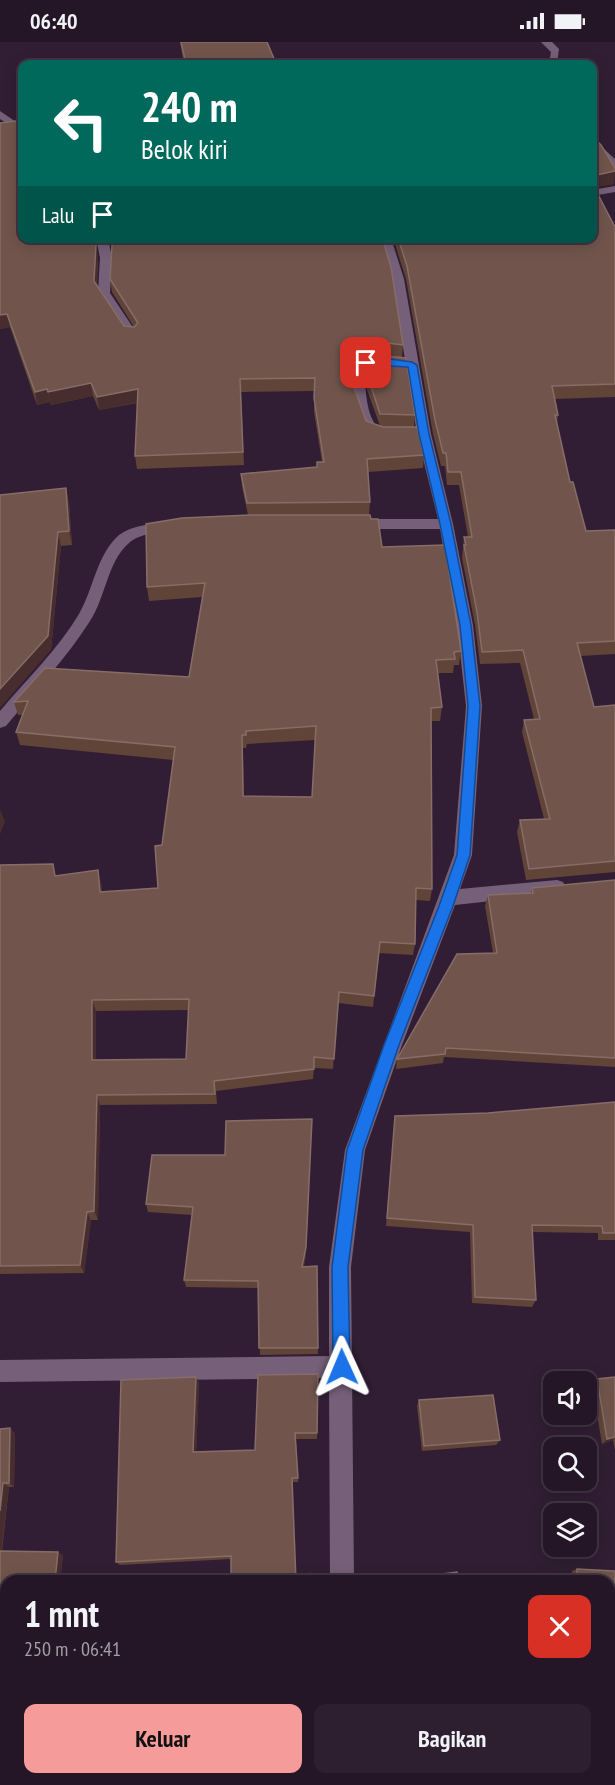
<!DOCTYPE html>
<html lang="id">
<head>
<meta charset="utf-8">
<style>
	body { margin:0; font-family:"PT Sans Narrow",sans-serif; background:#2d1f2f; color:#f1f3f6; height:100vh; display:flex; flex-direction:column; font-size:22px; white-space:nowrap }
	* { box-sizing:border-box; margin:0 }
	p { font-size:20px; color:#a39fa7 }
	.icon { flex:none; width:33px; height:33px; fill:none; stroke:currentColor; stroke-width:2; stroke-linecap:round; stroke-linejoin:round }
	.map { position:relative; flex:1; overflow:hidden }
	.side { position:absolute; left:0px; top:1533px; width:615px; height:210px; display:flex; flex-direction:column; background:#251627; border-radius:18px 18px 0 0; box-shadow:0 3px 15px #0003,0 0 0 2px #423544 }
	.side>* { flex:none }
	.banner { position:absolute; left:18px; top:18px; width:579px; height:183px; border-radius:12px; box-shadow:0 3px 15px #0003,0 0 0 2px #423544; background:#00695c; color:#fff; overflow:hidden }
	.controls { position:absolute; left:543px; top:1329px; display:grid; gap:12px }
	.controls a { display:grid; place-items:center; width:54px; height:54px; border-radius:12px; background:#251627; box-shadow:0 3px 15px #0003,0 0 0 2px #423544; font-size:30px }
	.pin { position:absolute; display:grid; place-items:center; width:51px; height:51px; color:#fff; margin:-26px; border-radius:12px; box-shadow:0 3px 9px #0006 }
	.me { position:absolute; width:66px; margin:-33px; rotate:359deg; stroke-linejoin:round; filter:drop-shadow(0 0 4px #0008) }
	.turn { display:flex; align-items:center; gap:21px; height:126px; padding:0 24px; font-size:27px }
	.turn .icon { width:78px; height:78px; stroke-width:2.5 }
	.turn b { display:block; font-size:42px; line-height:51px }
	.then { display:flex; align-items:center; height:57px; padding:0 24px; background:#0003; gap:12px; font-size:22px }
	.round { display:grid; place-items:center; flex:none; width:63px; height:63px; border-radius:12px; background:#2d1f2f }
	.head { display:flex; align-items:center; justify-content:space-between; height:102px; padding:0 24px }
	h1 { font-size:36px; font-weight:700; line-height:45px }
	.cta { display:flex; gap:12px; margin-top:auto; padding:12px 24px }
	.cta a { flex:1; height:69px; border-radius:12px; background:#f59b99; color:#111; font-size:24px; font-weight:700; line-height:69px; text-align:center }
	.cta a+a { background:#2d1f2f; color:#f1f3f6 }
	.status { display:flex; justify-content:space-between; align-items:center; height:42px; padding:0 30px; background:#251627; direction:ltr }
	.status svg { height:16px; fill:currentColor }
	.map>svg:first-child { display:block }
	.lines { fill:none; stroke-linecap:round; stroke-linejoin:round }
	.path { stroke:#776679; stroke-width:4.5; stroke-dasharray:4 4; stroke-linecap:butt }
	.street { fill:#766079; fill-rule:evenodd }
	.wall { fill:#604438; fill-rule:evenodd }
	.shaded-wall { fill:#472d2e }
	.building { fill:#71554d; stroke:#866d68; stroke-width:1.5; fill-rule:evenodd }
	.route { fill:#1a73e8; stroke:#114b97; stroke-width:1.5 }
</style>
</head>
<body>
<div class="status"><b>06:40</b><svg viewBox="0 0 49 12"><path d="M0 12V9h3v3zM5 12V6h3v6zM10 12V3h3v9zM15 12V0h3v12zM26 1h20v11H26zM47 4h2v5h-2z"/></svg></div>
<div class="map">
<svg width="615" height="1743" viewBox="0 0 615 1743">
	<rect width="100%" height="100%" fill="#311e34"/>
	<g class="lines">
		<!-- path -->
		<path class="path" d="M 292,1534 L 311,1533
			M 146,1539 L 233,1536"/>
		<!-- street -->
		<path class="street" d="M 541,0 L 552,0 L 559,7 L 557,22 L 549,22 L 551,10 Z
			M 0,69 L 22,84 L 22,91 L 0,77 Z
			M 592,96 L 615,117 L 615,126 L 611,125 L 592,106 Z
			M 615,144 L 615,150 L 592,154 L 592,148 Z
			M 96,196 L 108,196 L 112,216 L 110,251 L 138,293 L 136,296 L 128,296 L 98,251 L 100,216 Z
			M 379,196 L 391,196 L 404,237 L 431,392 L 453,482 L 473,583 L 482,664 L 472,813 L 460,847 L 557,838 L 563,840 L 566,845 L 563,850 L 557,852 L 455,863 L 402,1003 L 365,1108 L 351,1225 L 354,1539 L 330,1539 L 329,1336 L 0,1340 L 0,1318 L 329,1314 L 329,1225 L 345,1108 L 454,813 L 466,664 L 457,583 L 440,487 L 355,487 L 348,482 L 355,477 L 438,477 L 417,392 L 392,237 Z
			M 391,316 L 397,320 L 395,323 L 368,325 L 365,328 C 365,346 366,373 378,386 L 391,389 L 393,392 L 391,395 C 354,404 352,351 353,327 L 361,318 Z
			M 168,480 L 173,482 L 175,485 L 173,488 C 159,492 141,490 129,501 C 107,520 106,555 90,579 C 66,617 34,650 6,684 L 0,686 L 0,669 C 27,637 58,607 79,572 C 94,546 96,514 119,493 C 132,483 153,482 168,480 Z
			M 347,1737 L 373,1737 L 373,1743 L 347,1743 Z"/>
	</g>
	<!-- wall -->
	<path class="wall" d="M 180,0 L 267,0 L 275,19 L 275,22 L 184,22 Z
		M 0,81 L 98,216 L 97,243 L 124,284 L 134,285 L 112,250 L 110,237 L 112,206 L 110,196 L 382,196 L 403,303 L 402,315 L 415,373 L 414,385 L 424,413 L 423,426 L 368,430 L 370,460 L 369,473 L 382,505 L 461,609 L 459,623 L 454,623 L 453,631 L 438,631 L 442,665 L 440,679 L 431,679 L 432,847 L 430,859 L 416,858 L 415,902 L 413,913 L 379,911 L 373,965 L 338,961 L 333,1027 L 314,1026 L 313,1037 L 216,1049 L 217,1062 L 100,1063 L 98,1178 L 91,1178 L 84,1231 L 0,1232 L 0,823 L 57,834 L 101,840 L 102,850 L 158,846 L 162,803 L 173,718 L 20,703 L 16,690 L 23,673 L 18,673 L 14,660 L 189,635 L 202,555 L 149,559 L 147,545 L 248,473 L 242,445 L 241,432 L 317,425 L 322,420 L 314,370 L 314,349 L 241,350 L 244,423 L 137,427 L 135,414 L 137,361 L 99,368 L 93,354 L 51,363 L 50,360 L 37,363 L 10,285 L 0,287 ZM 371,314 L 368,317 L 366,345 L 380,384 L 366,379 L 352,339 L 352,329 L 355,321 L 362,316 ZM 315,698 L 312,755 L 244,754 L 243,706 L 246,706 L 247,702 ZM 189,968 L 186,1017 L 96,1018 L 96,969 Z
		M 592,99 L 614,142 L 595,145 L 615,185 L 615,355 L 555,357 L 558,373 L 557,381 L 570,440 L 586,489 L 615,488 L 615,612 L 580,614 L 594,665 L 615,663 L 615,830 L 526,838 L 517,790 L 520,778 L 544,777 L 522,690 L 524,678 L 534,677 L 520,621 L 480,622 L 475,583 L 462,516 L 464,495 L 468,495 L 459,443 L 447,443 L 445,424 L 441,424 L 433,392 L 406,237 L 393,196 L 592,196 Z
		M 0,453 L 69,460 L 72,503 L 61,504 L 51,608 Z
		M 615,838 L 615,1025 L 444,1015 L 443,1021 L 396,1027 L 397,1017 L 493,911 L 485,864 L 488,853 L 531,851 L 532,846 Z
		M 615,1060 L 615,1198 L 598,1198 L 598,1191 L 532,1190 L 536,1258 L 532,1265 L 472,1261 L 470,1190 L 386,1184 L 395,1074 L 488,1071 Z
		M 152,1113 L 306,1213 L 304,1224 L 317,1224 L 318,1312 L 260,1313 L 259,1246 L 186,1245 L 184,1238 L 192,1173 L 148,1170 L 146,1162 Z
		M 318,1332 L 317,1397 L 296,1397 L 298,1440 L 293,1440 L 231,1517 L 120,1523 L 116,1520 L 196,1335 L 199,1341 L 196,1410 L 255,1408 Z
		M 615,1335 L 615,1409 L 613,1398 L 602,1402 L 592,1342 L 597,1337 Z
		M 419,1358 L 500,1398 L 496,1403 L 422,1409 L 417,1364 Z
		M 0,1387 L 15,1391 L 14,1445 L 9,1445 L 2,1509 L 63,1513 L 60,1539 L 6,1539 L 6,1544 L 0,1544 Z
		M 577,1527 L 615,1529 L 615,1598 L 612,1598 L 610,1578 L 609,1578 L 609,1539 L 572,1539 L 572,1529 Z"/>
	<!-- shaded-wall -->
	<path class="shaded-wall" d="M 615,129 L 614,142 L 592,146 L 592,134 Z
		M 96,203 L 98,216 L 96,252 L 94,239 Z
		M 7,272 L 10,285 L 0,287 L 0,273 Z
		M 379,300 L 378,313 L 362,316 L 355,321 L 351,330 L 352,317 L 356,308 L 362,303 Z
		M 91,341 L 93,354 L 51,363 L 48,350 Z
		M 47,347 L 50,360 L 37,363 L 35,350 Z
		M 138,347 L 139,360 L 99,368 L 97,355 Z
		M 66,446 L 69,460 L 72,503 L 69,489 Z
		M 58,490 L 61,504 L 51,608 L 0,666 L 0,647 Z
		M 0,767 L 5,780 L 0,792 Z
		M 98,828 L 101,840 L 103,862 L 100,850 Z
		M 92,958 L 96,969 L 96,1029 L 92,1018 Z
		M 97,1053 L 100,1063 L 98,1178 L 94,1169 Z
		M 312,1077 L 306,1213 L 302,1232 Z
		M 87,1170 L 91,1178 L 84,1231 L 80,1223 Z
		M 196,1335 L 199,1341 L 196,1415 L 193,1410 Z
		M 10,1386 L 15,1391 L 14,1445 L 9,1441 Z
		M 615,1395 L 615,1396 L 613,1398 L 602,1402 L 607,1397 Z
		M 3,1441 L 9,1445 L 1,1512 L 0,1511 L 0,1469 Z
		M 58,1510 L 63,1513 L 60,1539 L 55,1539 Z"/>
	<!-- building -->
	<path class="building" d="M 181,0 L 267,0 L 275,19 L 242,20 L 242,22 L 186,22 Z
		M 16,79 L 20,81 L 22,80 L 22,196 L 94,196 L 96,203 L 94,239 L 124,284 L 134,285 L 138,281 L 110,237 L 112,203 L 111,196 L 382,196 L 391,225 L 403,303 L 379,300 L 362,303 L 356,308 L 352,317 L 352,339 L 366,379 L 383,385 L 417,385 L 424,413 L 367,417 L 370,460 L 247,461 L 241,432 L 317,425 L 317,420 L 324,420 L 314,356 L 315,336 L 240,337 L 243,410 L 135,414 L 138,347 L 97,355 L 91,341 L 48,350 L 47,347 L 35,350 L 7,272 L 0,273 L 0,81 Z
		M 596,98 L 601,103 L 615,126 L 615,129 L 592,134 L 592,99 Z
		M 592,141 L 615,185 L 615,342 L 552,344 L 558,373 L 555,373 L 570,440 L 573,440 L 586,489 L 615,488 L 615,599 L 577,601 L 594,665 L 615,663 L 615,819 L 529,827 L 520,778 L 550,777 L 524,678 L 540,677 L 523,608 L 482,610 L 477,570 L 464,503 L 466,503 L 464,495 L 472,495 L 461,430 L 448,430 L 446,411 L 443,411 L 435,378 L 407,224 L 398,196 L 592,196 Z
		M 373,313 L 406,316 L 415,373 L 380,372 L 367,332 L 368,317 Z
		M 66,446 L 69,489 L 58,490 L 48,594 L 0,647 L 0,453 Z
		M 250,473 L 370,473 L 371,477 L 378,477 L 382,505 L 445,503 L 461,609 L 454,610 L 455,617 L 436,618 L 442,665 L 431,666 L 432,847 L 416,846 L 415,902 L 380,900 L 374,954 L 339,950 L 334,1017 L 314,1015 L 314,1027 L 214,1039 L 215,1052 L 97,1053 L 94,1169 L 87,1170 L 80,1223 L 0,1224 L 0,823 L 53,822 L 55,834 L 98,828 L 100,850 L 158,846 L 155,804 L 162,803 L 175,705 L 16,690 L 28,659 L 14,660 L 45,626 L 189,635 L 205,541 L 147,545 L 146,482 L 182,476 ZM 316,684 L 312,755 L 243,754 L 242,693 L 246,693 L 246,689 ZM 189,957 L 186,1017 L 92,1018 L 92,958 Z
		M 615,838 L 615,1016 L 446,1006 L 445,1012 L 397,1017 L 457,912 L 497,911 L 488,853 L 533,851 L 532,846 Z
		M 615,1060 L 615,1191 L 603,1191 L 602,1184 L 532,1183 L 536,1258 L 475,1255 L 473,1183 L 387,1176 L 395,1074 L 488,1071 Z
		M 312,1077 L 306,1205 L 302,1225 L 317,1224 L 318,1306 L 259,1306 L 258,1239 L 184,1238 L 193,1165 L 146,1162 L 152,1113 L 225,1113 L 226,1079 Z
		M 318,1332 L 317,1391 L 295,1391 L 298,1436 L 292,1436 L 296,1539 L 231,1539 L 231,1514 L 116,1520 L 121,1338 L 196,1335 L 193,1410 L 255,1408 L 258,1333 Z
		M 615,1335 L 615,1395 L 607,1397 L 597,1337 Z
		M 493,1353 L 500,1398 L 424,1404 L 419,1358 Z
		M 10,1386 L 9,1441 L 3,1441 L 0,1469 L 0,1387 Z
		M 0,1509 L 58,1510 L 55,1539 L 6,1539 L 6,1542 L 0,1542 Z
		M 577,1527 L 615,1529 L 615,1576 L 609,1576 L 609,1539 L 577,1539 Z
		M 457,1530 L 458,1539 L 385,1539 Z
		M 40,1737 L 329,1737 L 329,1743 L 39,1743 Z
		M 388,1737 L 469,1737 L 469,1743 L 388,1743 Z"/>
	<!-- route -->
	<path class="route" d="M 382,316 L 412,320 L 417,323 L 429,392 L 451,482 L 471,583 L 480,664 L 470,813 L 453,864 L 399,1003 L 363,1108 L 348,1225 L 350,1325 L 348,1331 L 342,1334 L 336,1331 L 333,1325 L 332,1225 L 347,1108 L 384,1003 L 439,864 L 457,813 L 468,664 L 460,583 L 440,482 L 419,392 L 408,325 C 398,324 366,324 361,321 L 366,318 Z"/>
</svg>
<div class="controls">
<a><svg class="icon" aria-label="sound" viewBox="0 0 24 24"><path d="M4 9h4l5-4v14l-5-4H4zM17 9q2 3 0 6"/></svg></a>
<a><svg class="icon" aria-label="search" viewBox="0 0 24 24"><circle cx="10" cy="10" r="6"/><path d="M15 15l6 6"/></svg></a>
<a><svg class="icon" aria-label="layers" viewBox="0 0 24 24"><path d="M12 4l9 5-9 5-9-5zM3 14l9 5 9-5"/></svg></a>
</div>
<div class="pin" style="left:366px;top:321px;background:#d93025"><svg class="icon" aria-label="arrive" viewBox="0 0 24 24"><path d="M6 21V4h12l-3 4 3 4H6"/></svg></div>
<svg class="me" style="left:342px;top:1325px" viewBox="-20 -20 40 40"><path d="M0-17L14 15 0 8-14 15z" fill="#1a73e8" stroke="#fff" stroke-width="4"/></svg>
<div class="banner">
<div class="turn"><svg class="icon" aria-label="left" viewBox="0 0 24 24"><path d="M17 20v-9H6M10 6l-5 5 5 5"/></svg><div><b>240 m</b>Belok kiri</div></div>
<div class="then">Lalu<svg class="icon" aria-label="arrive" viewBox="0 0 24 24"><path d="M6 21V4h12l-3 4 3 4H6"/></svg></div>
</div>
<section class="side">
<div class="head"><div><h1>1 mnt</h1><p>250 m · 06:41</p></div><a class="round" style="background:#d93025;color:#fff"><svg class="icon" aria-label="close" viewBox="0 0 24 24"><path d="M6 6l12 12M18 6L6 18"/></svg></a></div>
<div class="cta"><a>Keluar</a><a>Bagikan</a></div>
</section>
</div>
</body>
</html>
